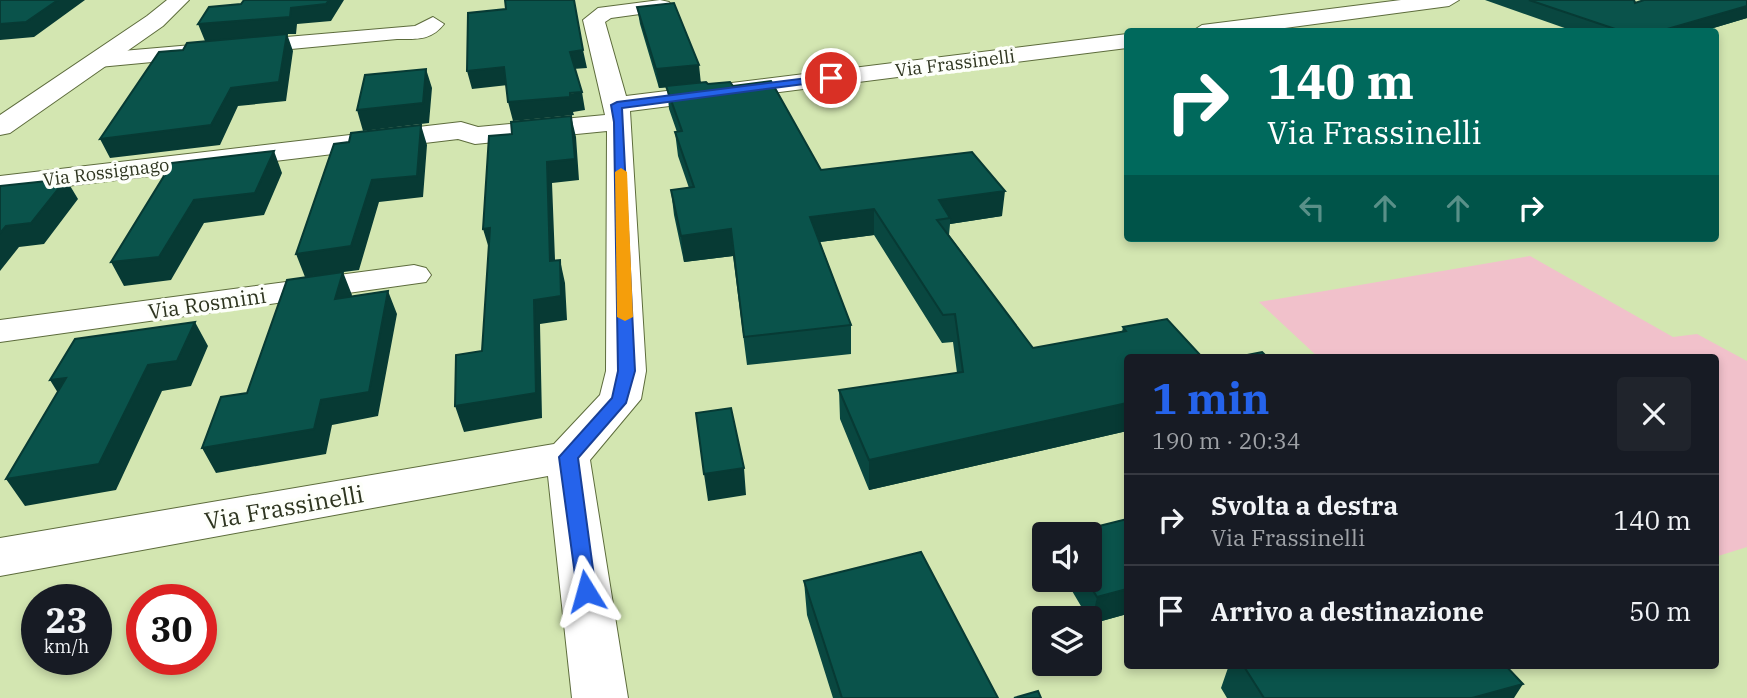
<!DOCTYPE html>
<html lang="it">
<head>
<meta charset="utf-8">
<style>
	body { margin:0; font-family:"IBM Plex Serif",serif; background:#20242c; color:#f1f3f6; height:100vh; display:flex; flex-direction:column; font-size:26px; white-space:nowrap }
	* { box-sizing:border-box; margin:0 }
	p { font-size:23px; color:#9ea1a6 }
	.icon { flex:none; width:38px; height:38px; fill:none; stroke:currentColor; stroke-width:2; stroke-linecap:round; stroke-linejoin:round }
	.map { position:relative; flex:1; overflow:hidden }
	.sheet { position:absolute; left:1124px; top:354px; width:595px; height:315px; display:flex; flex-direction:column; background:#171b24; border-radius:7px; box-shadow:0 4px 10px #0003 }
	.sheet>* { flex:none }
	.guide { position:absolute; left:1124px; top:28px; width:595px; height:214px; border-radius:7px; box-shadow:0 4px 10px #0003; background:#00695c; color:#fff; overflow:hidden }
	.controls { position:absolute; left:1032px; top:522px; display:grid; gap:14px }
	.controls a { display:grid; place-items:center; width:70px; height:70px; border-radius:7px; background:#171b24; box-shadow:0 4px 10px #0003; font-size:35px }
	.speed { position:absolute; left:21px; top:584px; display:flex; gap:14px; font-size:35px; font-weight:700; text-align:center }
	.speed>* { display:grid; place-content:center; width:91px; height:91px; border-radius:50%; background:#171b24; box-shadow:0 4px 10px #0003; line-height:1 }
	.speed small { font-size:18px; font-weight:400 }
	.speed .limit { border:10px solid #d22; background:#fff; color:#111 }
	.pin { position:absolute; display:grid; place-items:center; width:60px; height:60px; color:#fff; margin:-30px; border:4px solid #fff; border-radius:50%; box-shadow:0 2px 7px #0007 }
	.me { position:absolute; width:77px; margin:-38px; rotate:352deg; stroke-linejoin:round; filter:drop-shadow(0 0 5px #0008) }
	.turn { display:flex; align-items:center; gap:24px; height:147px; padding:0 28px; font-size:32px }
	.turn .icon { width:91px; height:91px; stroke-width:2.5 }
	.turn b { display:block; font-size:49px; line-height:60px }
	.lanes { display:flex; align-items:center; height:66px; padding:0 28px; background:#0003; justify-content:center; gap:35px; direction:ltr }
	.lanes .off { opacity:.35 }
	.round { display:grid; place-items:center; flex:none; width:74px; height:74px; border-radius:7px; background:#20242c }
	.headline { display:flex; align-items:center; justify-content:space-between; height:119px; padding:0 28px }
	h1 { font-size:42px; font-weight:800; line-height:52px; color:#2563eb }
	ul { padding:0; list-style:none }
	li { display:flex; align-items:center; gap:21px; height:91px; padding:0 28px; border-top:2px solid #363941 }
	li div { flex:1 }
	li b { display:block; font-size:26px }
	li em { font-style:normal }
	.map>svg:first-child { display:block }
	.green { fill:#f1c1cb }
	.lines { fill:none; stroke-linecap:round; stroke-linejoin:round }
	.street-casing { stroke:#5d6c3c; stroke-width:2 }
	.secondary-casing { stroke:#5d6c3c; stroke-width:2 }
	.street { fill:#fff; fill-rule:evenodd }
	.secondary { fill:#fff; fill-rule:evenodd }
	.wall { fill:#094740 }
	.shaded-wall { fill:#073a34 }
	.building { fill:#0a534b; stroke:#073a34; stroke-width:2 }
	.route { fill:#2563eb; stroke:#184099; stroke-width:2 }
	.slow { fill:#f59e0b }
	.labels { text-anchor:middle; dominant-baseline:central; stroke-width:7; stroke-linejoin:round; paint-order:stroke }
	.far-street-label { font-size:18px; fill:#2e3520; stroke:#fdfffa }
	.street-label { font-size:21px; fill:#2e3520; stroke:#fdfffa }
	.near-street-label { font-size:24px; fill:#2e3520; stroke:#fdfffa }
</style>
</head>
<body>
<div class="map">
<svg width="1747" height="698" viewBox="0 0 1747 698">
	<rect width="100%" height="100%" fill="#d3e6b1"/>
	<!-- green -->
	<path class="green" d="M 1530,256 L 1673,337 L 1697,334 L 1747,361 L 1747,547 L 1715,557 L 1715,357 L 1318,357 L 1259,302 Z"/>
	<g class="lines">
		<defs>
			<path id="street" d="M 660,0 L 669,2 L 672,6 L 669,10 L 611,18 L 605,22 L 626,96 L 1127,34 L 1127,48 L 630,111 L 646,371 L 641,399 L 590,460 L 628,698 L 572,698 L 548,476 L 0,576 L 0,538 L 554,444 L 600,395 L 606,371 L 607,131 L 475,144 L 458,139 L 0,194 L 0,176 L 461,122 L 478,127 L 605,115 L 583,20 L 598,8 Z
				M 1401,0 L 1459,0 L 1449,6 L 1256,32 L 1191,32 L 1202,25 Z
				M 433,17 L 444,24 C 431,41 416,39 397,39 L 99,67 L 91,65 L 87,60 L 91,55 L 99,53 L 415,26 Z
				M 414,265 L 426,268 L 431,275 L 426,282 L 0,342 L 0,320 Z"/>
			<path id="secondary" d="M 167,0 L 189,0 L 163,26 L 10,133 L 0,135 L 0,115 L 147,16 Z"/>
		</defs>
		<!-- street casing -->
		<use href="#street" class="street-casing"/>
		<!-- secondary casing -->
		<use href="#secondary" class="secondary-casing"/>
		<!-- street -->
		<use href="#street" class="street"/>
		<!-- secondary -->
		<use href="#secondary" class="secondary"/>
	</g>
	<!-- wall -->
	<path class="wall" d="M 1485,0 L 1634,0 L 1635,3 L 1747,0 L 1747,18 L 1700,32 L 1576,32 Z
		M 637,7 L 701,82 L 708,84 L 733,86 L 821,170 L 1002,216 L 950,224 L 949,235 L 1033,348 L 1122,332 L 1123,327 L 1167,319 L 1127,357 L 1127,431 L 869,490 L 840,419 L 839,390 L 957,373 L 953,342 L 942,343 L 874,235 L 820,242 L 851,325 L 851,354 L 747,365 L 733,256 L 684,262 L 674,215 L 671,190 L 689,188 L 678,156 L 675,132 L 677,132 L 669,109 L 667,87 L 659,88 L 640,24 Z
		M 1127,519 L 1127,614 L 1091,624 L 1090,618 L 1088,618 L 1065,579 L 1090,579 Z
		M 804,581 L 998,698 L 833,698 L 807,615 Z
		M 1229,665 L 1505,665 L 1514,698 L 1227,698 L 1221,688 Z"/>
	<!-- shaded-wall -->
	<path class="shaded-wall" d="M 58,0 L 85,0 L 34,37 L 0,40 L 0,24 Z
		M 329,0 L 344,0 L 331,21 L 297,24 L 296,34 L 287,34 L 293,51 L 286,101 L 238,106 L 220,145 L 110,158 L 100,139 L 205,41 L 198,24 Z
		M 1747,6 L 1747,18 L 1700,32 L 1657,32 Z
		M 583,50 L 587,68 L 573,69 L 570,52 Z
		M 699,65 L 701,84 L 659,88 L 656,69 Z
		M 504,67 L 508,85 L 472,89 L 467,71 Z
		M 426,69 L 432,88 L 429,123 L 363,131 L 357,110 Z
		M 582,92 L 585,110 L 573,112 L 574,115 L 513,121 L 508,102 Z
		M 571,116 L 576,137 L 579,180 L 552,183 L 556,285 L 550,261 L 547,162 Z
		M 421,125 L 427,145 L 423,197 L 379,202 L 359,270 L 305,277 L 296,254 L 372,180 Z
		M 274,151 L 282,173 L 264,215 L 204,223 L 171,280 L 124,286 L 111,262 L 194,200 Z
		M 66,179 L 78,199 L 44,244 L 19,247 L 0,271 L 0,233 L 6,226 Z
		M 1005,191 L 1002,216 L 950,224 L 950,218 L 939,200 Z
		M 874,209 L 874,235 L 812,243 L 810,217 Z
		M 490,228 L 490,252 L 483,229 Z
		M 731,229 L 733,256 L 684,262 L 681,236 Z
		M 560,260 L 565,283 L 567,320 L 540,324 L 542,418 L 464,432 L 455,406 L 534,300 Z
		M 343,272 L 352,295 L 344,322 L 335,299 Z
		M 388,291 L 397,314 L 378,416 L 332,425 L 326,454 L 216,473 L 202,448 L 321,400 Z
		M 195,322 L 208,346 L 191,386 L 162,391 L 116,490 L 25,506 L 6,479 L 148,365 Z
		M 66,378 L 66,406 L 50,380 Z
		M 1127,392 L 1127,431 L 869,490 L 869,460 Z
		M 744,468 L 746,495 L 708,501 L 704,474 Z
		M 1127,589 L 1127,614 L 1091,624 L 1097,597 Z
		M 1523,684 L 1514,698 L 1472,698 Z"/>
	<!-- building -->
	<path class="building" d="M 0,0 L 58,0 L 26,22 L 0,24 Z
		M 244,0 L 329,0 L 326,4 L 291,8 L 290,17 L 198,24 L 209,7 L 241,4 Z
		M 505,0 L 574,0 L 583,50 L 570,52 L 582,92 L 570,93 L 570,97 L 508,102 L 504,67 L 467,71 L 468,13 L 506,9 Z
		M 1529,0 L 1634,0 L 1635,3 L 1644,0 L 1747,0 L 1747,6 L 1657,32 L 1624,32 Z
		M 674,3 L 699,65 L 656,69 L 637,7 Z
		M 287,34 L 279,82 L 231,88 L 211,125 L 100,139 L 159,52 L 183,50 L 187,43 Z
		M 426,69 L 423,103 L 357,110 L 365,75 Z
		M 771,81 L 821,170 L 972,152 L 1005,191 L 939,200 L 950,218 L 937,220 L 1033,348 L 1126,331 L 1123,327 L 1167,319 L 1202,357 L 1127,357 L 1127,392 L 1126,392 L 1127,403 L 869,460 L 839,390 L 963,372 L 955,314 L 943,315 L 874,209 L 810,217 L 851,325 L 744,337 L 731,229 L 681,236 L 671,190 L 694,187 L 675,132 L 682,131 L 666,86 L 706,82 L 708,84 L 730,82 L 733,86 Z
		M 571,116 L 575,159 L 547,162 L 550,261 L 560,260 L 561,296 L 534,300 L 536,393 L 455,406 L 456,355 L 482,351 L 490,228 L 483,229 L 489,136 L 512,134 L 511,122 Z
		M 421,125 L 417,176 L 372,180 L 351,246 L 296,254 L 334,144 L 349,142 L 351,133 Z
		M 274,151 L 255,193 L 194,200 L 159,257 L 111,262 L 172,163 Z
		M 66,179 L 31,223 L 6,226 L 0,233 L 0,186 Z
		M 343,272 L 335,299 L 388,291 L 369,392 L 321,400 L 314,429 L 202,448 L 221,397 L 247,393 L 287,280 Z
		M 195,322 L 177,361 L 148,365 L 99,464 L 6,479 L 66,378 L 50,380 L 75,339 Z
		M 1262,352 L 1267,357 L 1237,357 Z
		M 731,408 L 744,468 L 704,474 L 696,413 Z
		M 1127,519 L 1127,589 L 1097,597 L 1086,579 L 1090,579 L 1090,534 L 1067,534 Z
		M 921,552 L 998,698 L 842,698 L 804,581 Z
		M 1243,665 L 1505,665 L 1523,684 L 1472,698 L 1264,698 Z
		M 1038,691 L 1041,698 L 1014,698 Z"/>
	<!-- route -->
	<path class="route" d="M 831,75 L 835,80 L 622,108 L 635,371 L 626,403 L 578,458 L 596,591 L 593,597 L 586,599 L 578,597 L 559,457 L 612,398 L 618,371 L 614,122 L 611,105 L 617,102 Z"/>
	<!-- slow -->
	<path class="slow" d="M 621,168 L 627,172 L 633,317 L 625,321 L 617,317 L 615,172 Z"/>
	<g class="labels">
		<!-- far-street labels -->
		<g class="far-street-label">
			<text transform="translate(955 63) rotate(-7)">Via Frassinelli</text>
			<text transform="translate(106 172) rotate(-7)">Via Rossignago</text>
		</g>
		<!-- street labels -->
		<g class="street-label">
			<text transform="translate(207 303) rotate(-8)">Via Rosmini</text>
		</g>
		<!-- near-street labels -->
		<g class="near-street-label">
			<text transform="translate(284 507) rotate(-10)">Via Frassinelli</text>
		</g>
	</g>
</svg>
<div class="controls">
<a><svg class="icon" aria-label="sound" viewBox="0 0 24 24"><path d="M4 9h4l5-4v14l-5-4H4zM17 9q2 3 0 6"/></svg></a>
<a><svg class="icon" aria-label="layers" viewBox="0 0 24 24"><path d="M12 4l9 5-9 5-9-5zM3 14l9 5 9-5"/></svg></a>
</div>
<div class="speed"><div>23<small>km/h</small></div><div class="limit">30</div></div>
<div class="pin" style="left:831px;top:78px;background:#d93025"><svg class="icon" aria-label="arrive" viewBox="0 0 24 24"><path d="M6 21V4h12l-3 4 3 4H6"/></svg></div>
<svg class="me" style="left:586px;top:591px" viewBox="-20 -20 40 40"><path d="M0-17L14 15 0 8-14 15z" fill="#2563eb" stroke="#fff" stroke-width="4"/></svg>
<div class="guide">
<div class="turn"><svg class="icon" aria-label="right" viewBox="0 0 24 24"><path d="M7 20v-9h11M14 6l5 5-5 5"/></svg><div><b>140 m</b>Via Frassinelli</div></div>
<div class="lanes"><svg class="icon off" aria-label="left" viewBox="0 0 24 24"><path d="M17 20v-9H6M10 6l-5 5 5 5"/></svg><svg class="icon off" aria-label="ahead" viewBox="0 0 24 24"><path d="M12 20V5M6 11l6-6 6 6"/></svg><svg class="icon off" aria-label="ahead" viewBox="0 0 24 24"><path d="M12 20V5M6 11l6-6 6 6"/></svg><svg class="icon" aria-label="right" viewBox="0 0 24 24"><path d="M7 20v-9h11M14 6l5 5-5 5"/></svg></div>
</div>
<section class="sheet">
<div class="headline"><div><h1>1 min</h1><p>190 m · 20:34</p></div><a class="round"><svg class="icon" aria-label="close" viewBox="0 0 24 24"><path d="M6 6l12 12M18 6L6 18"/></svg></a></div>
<ul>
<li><svg class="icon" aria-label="right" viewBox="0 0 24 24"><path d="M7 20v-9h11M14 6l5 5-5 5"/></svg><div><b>Svolta a destra</b><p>Via Frassinelli</p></div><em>140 m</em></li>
<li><svg class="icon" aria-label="arrive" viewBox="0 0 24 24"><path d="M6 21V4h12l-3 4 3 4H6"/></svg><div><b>Arrivo a destinazione</b></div><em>50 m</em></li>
</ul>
</section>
</div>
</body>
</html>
